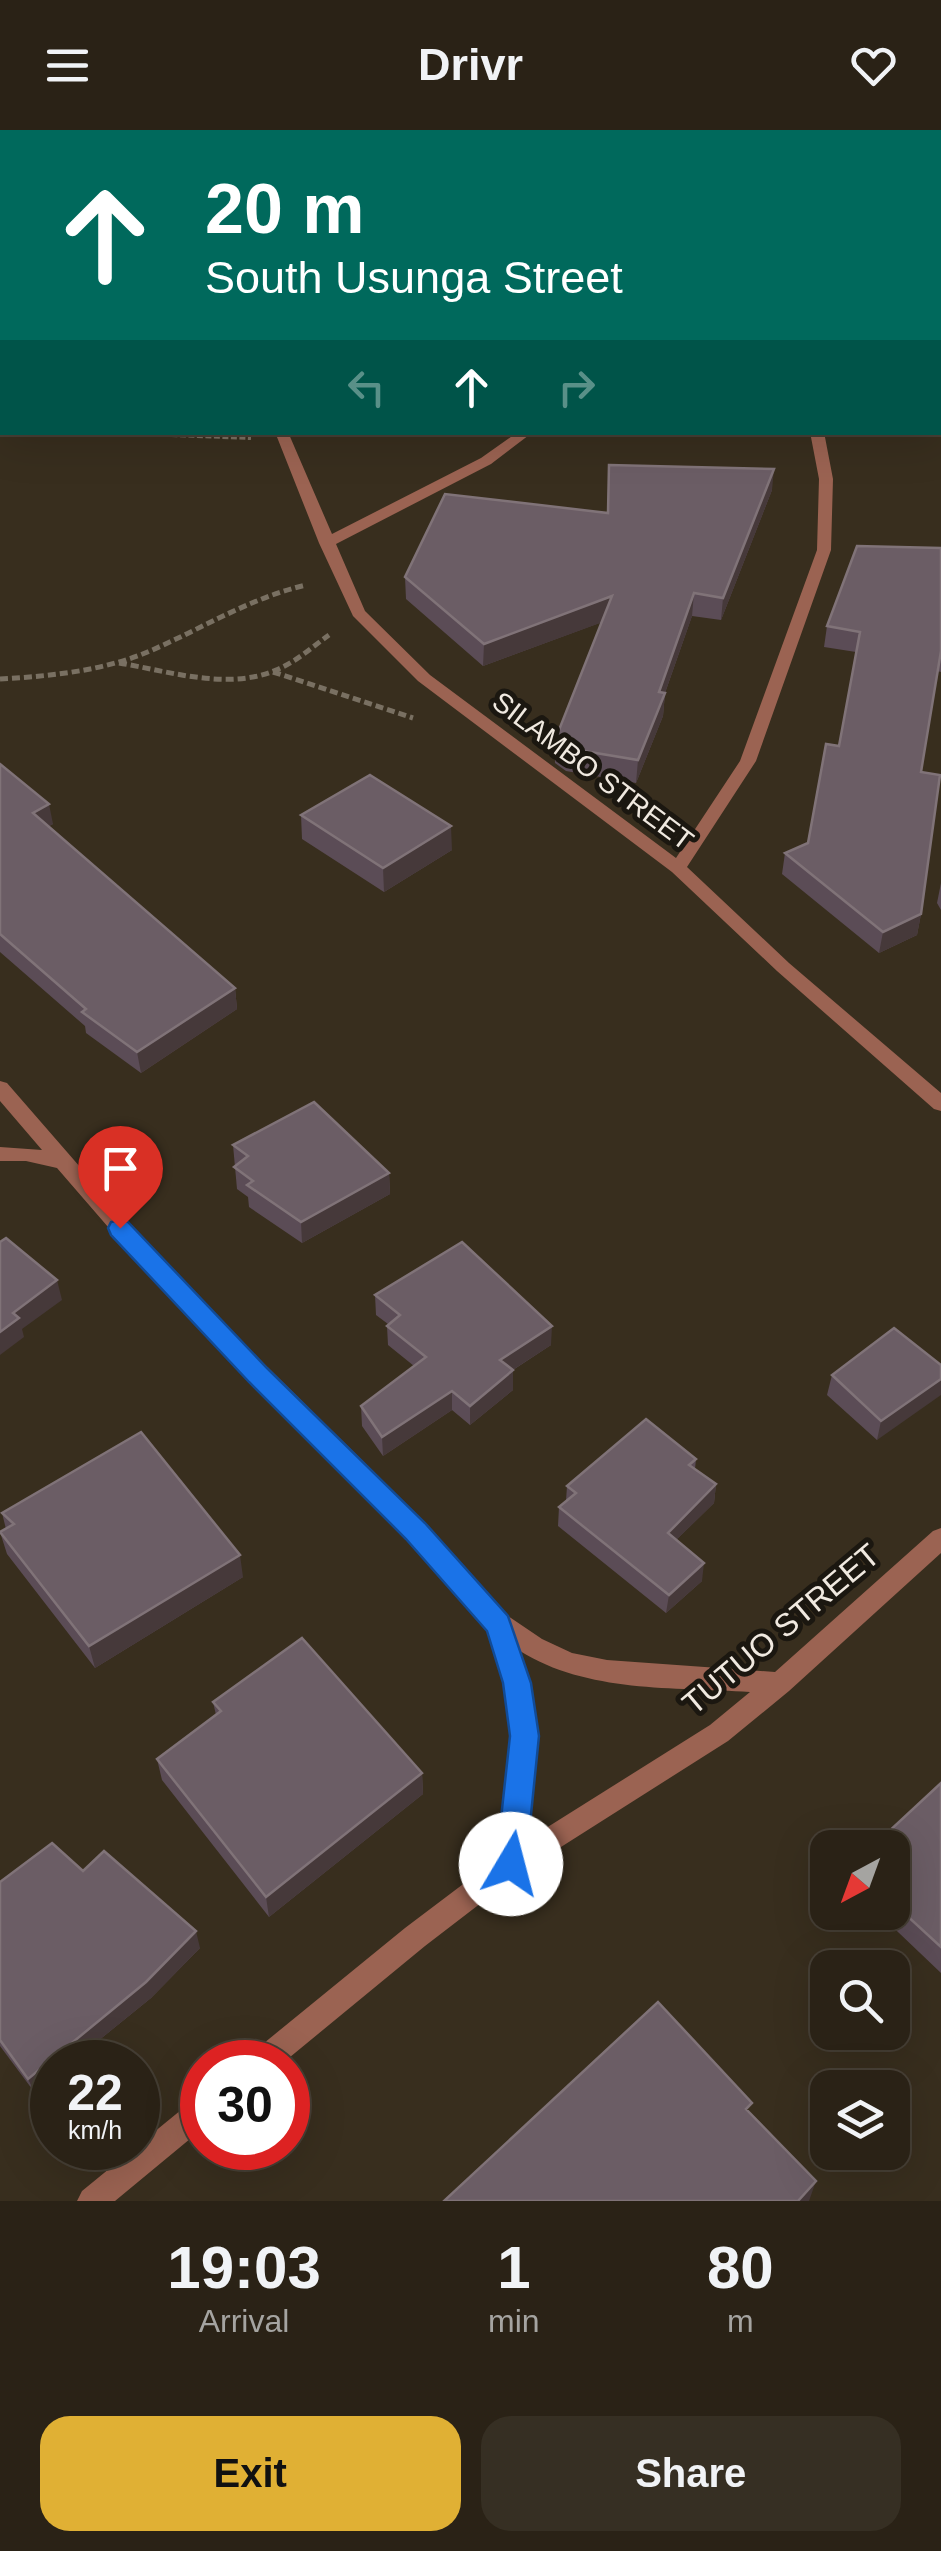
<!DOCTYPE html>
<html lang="en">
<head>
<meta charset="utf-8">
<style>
	body { margin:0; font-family:Arial,sans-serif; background:#362f23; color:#f1f3f6; height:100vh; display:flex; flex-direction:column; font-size:38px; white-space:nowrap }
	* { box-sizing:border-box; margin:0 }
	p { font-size:32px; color:#a5a4a1 }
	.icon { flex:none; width:55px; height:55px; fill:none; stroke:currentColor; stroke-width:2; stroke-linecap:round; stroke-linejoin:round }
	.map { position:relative; height:2071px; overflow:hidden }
	.details { display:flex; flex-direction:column; background:#2a2216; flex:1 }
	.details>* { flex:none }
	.guide { position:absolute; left:0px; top:0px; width:942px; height:305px; box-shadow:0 10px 40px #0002,0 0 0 2px #463f35; background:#00695c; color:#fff; overflow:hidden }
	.needle { width:65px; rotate:221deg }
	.controls { position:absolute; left:810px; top:1700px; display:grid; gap:20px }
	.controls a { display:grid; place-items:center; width:100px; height:100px; border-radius:20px; background:#2a2216; box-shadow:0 10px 40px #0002,0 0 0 2px #463f35; font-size:50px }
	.speed { position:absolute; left:30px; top:1910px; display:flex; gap:20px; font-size:50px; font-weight:700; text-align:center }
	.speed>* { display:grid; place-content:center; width:130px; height:130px; border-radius:50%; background:#2a2216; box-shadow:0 10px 40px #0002,0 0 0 2px #463f35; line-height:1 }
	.speed small { font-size:25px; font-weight:400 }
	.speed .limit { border:15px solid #d22; background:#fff; color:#111 }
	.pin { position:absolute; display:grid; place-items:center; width:85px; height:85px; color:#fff; margin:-102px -42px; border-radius:50% 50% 50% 0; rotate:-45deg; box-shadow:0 0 10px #0007 }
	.pin .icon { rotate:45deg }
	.me { position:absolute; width:110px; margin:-55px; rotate:8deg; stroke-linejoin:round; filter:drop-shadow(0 0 8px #0008) }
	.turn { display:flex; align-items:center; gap:35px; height:210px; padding:0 40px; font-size:45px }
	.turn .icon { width:130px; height:130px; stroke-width:2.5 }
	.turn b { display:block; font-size:70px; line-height:85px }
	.lanes { display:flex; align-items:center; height:95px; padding:0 40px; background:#0003; justify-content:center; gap:50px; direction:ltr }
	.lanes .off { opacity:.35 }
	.eta { display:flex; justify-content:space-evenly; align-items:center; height:170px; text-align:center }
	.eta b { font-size:60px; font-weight:800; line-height:70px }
	.primary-button { display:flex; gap:20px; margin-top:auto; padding:20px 40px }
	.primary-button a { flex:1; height:115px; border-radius:30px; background:#e0b034; color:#111; font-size:40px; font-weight:800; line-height:115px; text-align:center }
	.primary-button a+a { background:#362f23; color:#f1f3f6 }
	header { display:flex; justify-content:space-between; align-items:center; height:130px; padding:0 40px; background:#2a2216; font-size:45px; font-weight:800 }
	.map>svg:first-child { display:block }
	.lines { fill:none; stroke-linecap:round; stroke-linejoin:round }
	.path-far1 { stroke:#797062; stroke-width:4; stroke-dasharray:6 2.5; stroke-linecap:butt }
	.path { stroke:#797062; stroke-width:5; stroke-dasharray:8 4; stroke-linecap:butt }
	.minor { fill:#9b6352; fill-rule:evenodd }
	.wall { fill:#5b4c56 }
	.shaded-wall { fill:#46393a }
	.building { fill:#6b5d65; stroke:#807378; stroke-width:2.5 }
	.route { fill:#1a73e8; stroke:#114b97; stroke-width:2.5 }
	.labels { text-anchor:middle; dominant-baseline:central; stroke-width:10; stroke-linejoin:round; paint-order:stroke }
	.street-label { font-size:28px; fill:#f0e9e0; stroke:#1b1710 }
	.near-street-label { font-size:32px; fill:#f0e9e0; stroke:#1b1710 }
</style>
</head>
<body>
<header><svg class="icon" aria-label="menu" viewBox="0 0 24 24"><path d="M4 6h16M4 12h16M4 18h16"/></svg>Drivr<svg class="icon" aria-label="heart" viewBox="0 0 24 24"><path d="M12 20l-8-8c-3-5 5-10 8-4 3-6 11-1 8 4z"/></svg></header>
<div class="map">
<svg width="941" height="2071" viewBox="0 0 941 2071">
	<rect width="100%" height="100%" fill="#382e1e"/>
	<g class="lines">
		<!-- path-far1 -->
		<path class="path-far1" d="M 95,302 L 251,308"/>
		<!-- path -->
		<path class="path" d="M 119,533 C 168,541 228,561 276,540 C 296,532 312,517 329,505
			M 273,542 L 413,588
			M 0,549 C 51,546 103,541 150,521 C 203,498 250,468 306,455"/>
		<!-- minor -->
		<path class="minor" d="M 182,0 L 192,0 L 193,2 L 183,2 Z
			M 756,0 L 766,0 L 766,2 L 756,2 Z
			M 0,18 L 2,18 L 2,24 L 0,24 Z
			M 2,229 L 2,238 L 0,239 L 0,230 Z
			M 940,269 L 941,269 L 941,277 L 940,277 Z
			M 275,302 L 288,302 L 332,404 L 481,328 L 518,302 L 533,302 L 491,334 L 336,414 L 365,481 L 430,545 L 676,728 L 740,631 L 817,420 L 819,349 L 810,302 L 824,302 L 833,349 L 831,420 L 756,631 L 687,737 L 789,833 L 941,963 L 941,981 L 934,979 L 777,841 L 672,742 L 418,551 L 353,486 L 319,413 Z
			M 0,951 L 7,953 L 174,1145 L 375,1343 L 508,1486 L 542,1509 L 572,1523 L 607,1530 L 775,1542 L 933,1401 L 941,1398 L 941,1423 L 789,1561 L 728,1611 L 520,1743 L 425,1816 L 284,1932 L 249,1932 L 253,1922 L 405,1798 L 499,1727 L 511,1606 L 505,1553 L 489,1499 L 359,1357 L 160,1157 L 57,1038 L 26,1031 L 0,1031 L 0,1017 L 42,1020 L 0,971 ZM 520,1521 C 587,1563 674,1557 750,1562 L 710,1595 L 527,1710 L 537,1606 L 529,1553 Z
			M 202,1967 L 202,1999 L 115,2071 L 77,2071 L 82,2061 L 192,1971 Z"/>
	</g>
	<!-- wall -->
	<path class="wall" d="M 609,335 L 772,360 L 721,490 L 692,486 L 665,563 L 663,586 L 636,653 L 566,641 L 555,633 L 555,610 L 602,492 L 483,536 L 406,469 L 405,447 L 607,383 Z
		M 941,418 L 941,542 L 937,541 L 921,642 L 921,784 L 917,805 L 879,823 L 782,744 L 785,723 L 808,713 L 839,616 L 856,522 L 824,517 L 827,496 Z
		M 0,634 L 53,694 L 49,696 L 235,858 L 237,879 L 141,943 L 86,903 L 85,896 L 0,822 Z
		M 301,685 L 452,720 L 384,762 L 302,709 Z
		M 941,753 L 941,780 L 937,773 Z
		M 233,1015 L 389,1043 L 390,1064 L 302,1113 L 249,1077 L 248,1067 L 237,1059 Z
		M 375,1165 L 551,1215 L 513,1240 L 513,1260 L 470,1295 L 452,1280 L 383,1326 L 362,1296 L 361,1276 L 414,1236 L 388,1215 L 387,1196 L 388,1194 L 376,1185 Z
		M 941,1235 L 877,1310 L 827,1265 L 832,1245 Z
		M 696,1329 L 695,1339 L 716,1354 L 714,1373 L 676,1410 L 702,1451 L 666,1483 L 558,1396 L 559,1377 L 566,1371 L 567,1356 Z
		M 2,1383 L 243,1447 L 95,1538 L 7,1424 L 0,1402 L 6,1399 Z
		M 213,1572 L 422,1643 L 423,1664 L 269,1787 L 162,1650 L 157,1629 L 216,1585 Z
		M 941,1653 L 941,1843 L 877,1782 L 892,1782 L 892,1718 Z
		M 83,1741 L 200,1818 L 151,1868 L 72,1932 L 52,1932 L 52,1949 L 35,1963 L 0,1916 L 0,1752 Z"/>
	<!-- shaded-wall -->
	<path class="shaded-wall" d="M 774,339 L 772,360 L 721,490 L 723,468 Z
		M 694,463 L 692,486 L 660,577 L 665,563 L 663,586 L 636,653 L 638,630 L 659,562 Z
		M 612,466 L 611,489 L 483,536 L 484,514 Z
		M 49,674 L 53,694 L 37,703 L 33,683 Z
		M 451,696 L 452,720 L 384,762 L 383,738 Z
		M 921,784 L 917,805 L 879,823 L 883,802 Z
		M 235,858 L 237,879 L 141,943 L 137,922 Z
		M 389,1043 L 390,1064 L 302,1113 L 301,1092 Z
		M 57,1150 L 62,1170 L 22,1199 L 24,1207 L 0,1225 L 0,1202 L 13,1183 Z
		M 552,1196 L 551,1215 L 499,1249 L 500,1230 Z
		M 513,1240 L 513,1260 L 470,1295 L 470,1276 Z
		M 941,1249 L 941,1265 L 877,1310 L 881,1291 Z
		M 452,1261 L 452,1280 L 383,1326 L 382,1307 Z
		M 716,1354 L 714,1373 L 665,1421 L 668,1403 Z
		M 240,1425 L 243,1447 L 95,1538 L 89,1516 Z
		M 704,1433 L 702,1451 L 666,1483 L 669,1465 Z
		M 422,1643 L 423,1664 L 269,1787 L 266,1767 Z
		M 196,1801 L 200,1818 L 151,1868 L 72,1932 L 52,1932 L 52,1949 L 35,1963 L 28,1949 Z
		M 816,2051 L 809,2071 L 798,2071 Z"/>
	<!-- building -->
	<path class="building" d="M 587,0 L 646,0 L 647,2 L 589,2 Z
		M 609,335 L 774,339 L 723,468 L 694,463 L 659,562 L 665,563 L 638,630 L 566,618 L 555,610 L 612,466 L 484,514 L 405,447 L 445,364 L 608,383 Z
		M 857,416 L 941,418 L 941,521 L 921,642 L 940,645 L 921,784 L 883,802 L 785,723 L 808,713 L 826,614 L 839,616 L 860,502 L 827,496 Z
		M 0,634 L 49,674 L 33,683 L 235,858 L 137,922 L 82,882 L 86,879 L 0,804 Z
		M 370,645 L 451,696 L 383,738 L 301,685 Z
		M 314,972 L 389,1043 L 301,1092 L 247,1055 L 253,1051 L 234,1037 L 248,1026 L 233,1015 Z
		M 6,1108 L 57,1150 L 13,1183 L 19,1188 L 0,1202 L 0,1112 Z
		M 462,1112 L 552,1196 L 500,1230 L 513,1240 L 470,1276 L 452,1261 L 382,1307 L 361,1276 L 426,1227 L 387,1196 L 400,1185 L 375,1165 Z
		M 894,1198 L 941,1235 L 941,1249 L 881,1291 L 832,1245 Z
		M 646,1289 L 696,1329 L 689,1335 L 716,1354 L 668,1403 L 704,1433 L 669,1465 L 559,1377 L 576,1363 L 567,1356 Z
		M 141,1302 L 240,1425 L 89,1516 L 0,1402 L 14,1394 L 2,1383 Z
		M 302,1508 L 422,1643 L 266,1767 L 157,1629 L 221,1581 L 213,1572 Z
		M 941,1653 L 941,1817 L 892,1772 L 892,1718 L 871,1718 Z
		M 52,1713 L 83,1741 L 104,1721 L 196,1801 L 146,1852 L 28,1949 L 0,1910 L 0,1752 Z
		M 658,1872 L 752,1973 L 746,1979 L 816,2051 L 798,2071 L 444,2071 Z"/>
	<!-- route -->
	<path class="route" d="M 120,1090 L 128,1092 L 267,1238 L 425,1393 L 508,1486 L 531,1553 L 539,1606 L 526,1734 L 521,1745 L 511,1749 L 500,1745 L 496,1734 L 510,1606 L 503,1553 L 487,1501 L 406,1409 L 249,1252 L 111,1105 L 108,1098 L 111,1092 Z"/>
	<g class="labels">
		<!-- street labels -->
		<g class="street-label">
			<text transform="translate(593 641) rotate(37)">SILAMBO STREET</text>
		</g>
		<!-- near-street labels -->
		<g class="near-street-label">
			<text transform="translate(781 1499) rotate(-40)">TUTUO STREET</text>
		</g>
	</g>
</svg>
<div class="controls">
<a><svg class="needle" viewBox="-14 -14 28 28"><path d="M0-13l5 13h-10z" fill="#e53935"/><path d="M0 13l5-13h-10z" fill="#a5a4a1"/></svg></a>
<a><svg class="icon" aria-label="search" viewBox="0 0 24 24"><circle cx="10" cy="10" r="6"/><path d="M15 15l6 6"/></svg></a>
<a><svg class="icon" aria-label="layers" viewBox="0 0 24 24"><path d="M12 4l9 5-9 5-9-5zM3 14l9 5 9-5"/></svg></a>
</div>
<div class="speed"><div>22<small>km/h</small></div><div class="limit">30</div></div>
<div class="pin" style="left:120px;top:1098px;background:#d93025"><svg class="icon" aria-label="arrive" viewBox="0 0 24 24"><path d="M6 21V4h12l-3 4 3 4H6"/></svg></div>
<svg class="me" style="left:511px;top:1734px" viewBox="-20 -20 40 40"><circle r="19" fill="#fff"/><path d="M0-13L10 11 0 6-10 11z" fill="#1a73e8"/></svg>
<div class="guide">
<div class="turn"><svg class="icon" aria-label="ahead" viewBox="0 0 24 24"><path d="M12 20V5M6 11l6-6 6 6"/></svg><div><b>20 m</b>South Usunga Street</div></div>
<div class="lanes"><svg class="icon off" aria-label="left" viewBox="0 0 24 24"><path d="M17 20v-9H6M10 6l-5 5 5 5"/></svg><svg class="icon" aria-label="ahead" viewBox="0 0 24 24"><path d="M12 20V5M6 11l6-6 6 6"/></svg><svg class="icon off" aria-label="right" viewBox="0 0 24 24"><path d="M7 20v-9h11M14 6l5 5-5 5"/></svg></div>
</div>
</div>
<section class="details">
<div class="eta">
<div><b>19:03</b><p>Arrival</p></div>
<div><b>1</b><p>min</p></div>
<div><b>80</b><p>m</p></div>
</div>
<div class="primary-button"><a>Exit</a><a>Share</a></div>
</section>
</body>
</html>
